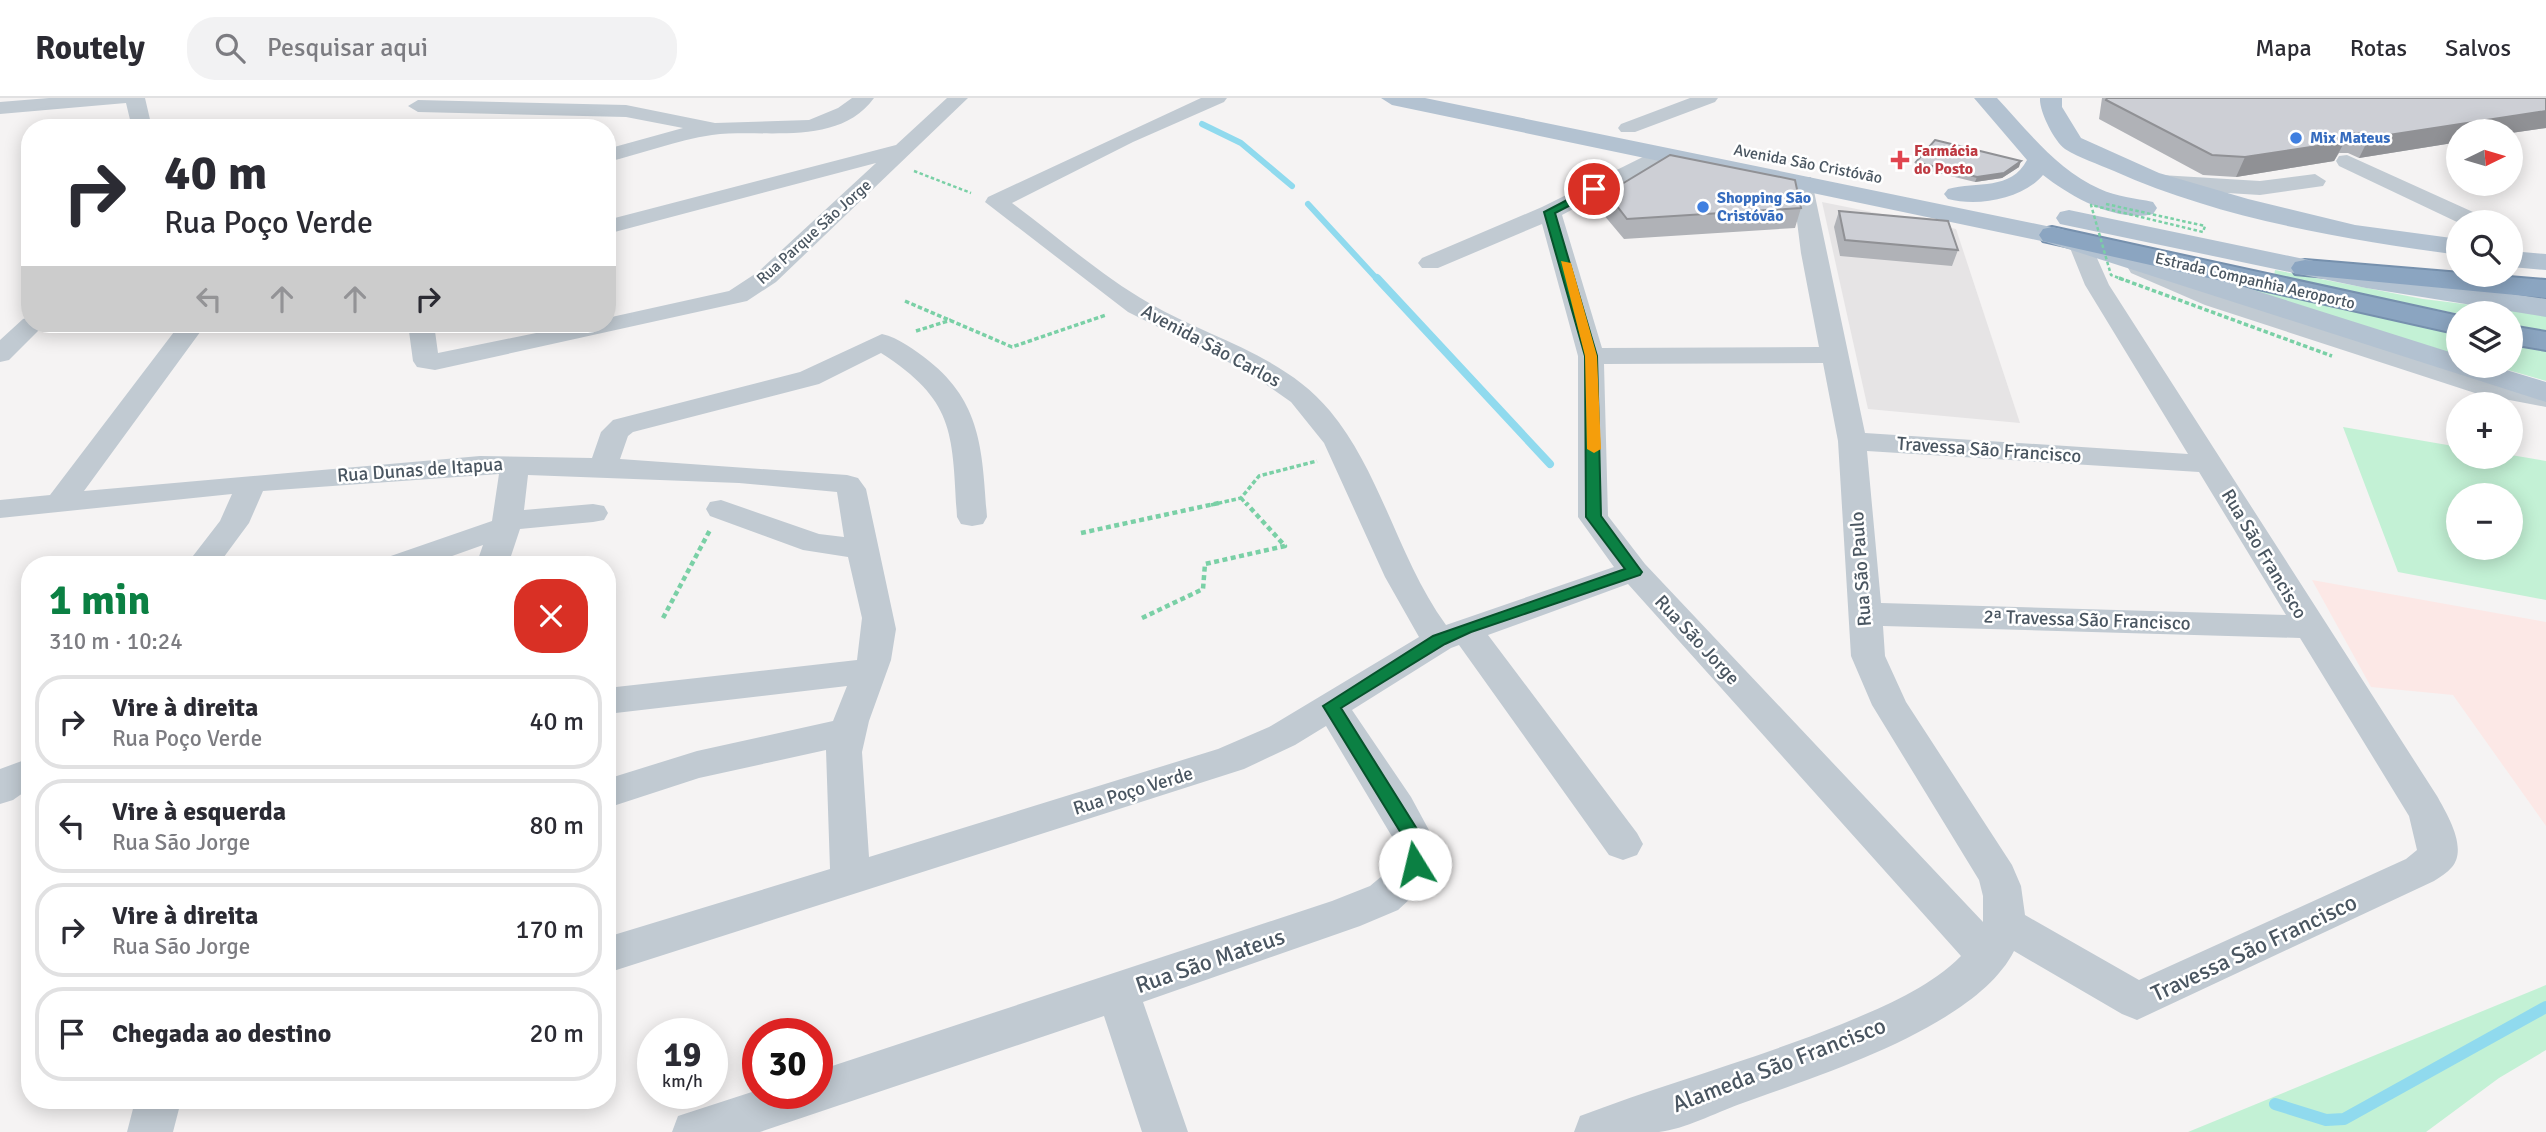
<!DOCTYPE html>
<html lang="pt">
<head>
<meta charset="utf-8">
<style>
	body { margin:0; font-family:Signika,sans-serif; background:#f2f2f3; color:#2b2b33; height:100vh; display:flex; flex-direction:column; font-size:26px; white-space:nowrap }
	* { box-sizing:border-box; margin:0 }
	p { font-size:23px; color:#7c7c81 }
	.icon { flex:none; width:38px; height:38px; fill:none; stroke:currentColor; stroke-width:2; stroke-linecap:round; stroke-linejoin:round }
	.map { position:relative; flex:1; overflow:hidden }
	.drawer { position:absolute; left:21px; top:458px; width:595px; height:553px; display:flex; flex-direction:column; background:#fff; border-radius:28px; box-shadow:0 4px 18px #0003 }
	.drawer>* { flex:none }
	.top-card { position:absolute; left:21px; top:21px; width:595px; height:214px; border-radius:28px; box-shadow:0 4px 18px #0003; background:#fff; color:#2b2b33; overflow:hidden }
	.needle { width:46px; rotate:85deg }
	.fabs { position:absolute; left:2446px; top:21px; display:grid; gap:14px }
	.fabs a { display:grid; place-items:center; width:77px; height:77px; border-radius:50%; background:#fff; box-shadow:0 4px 18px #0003; font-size:35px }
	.speed { position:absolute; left:637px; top:920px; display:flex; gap:14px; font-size:35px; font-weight:700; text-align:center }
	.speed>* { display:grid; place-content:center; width:91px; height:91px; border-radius:50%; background:#fff; box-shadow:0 4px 18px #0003; line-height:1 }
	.speed small { font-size:18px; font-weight:400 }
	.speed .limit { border:10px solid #d22; background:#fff; color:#111 }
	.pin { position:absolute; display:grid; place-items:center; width:60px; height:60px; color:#fff; margin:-30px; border:4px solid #fff; border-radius:50%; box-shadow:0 2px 7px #0007 }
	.me { position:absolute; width:77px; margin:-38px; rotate:351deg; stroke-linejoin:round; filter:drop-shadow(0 0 5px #0008) }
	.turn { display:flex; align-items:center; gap:24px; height:147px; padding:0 28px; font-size:32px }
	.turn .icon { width:91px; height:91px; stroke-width:2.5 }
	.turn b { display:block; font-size:49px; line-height:60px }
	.lanes { display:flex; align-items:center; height:66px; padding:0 28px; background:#0003; justify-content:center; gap:35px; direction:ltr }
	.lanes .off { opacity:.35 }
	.round { display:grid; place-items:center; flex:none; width:74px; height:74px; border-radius:28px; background:#f2f2f3 }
	.head { display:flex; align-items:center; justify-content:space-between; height:119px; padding:0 28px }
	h1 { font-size:42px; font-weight:700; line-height:52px; color:#0b8043 }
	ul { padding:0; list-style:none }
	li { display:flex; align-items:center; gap:21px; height:94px; margin:0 14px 10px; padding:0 14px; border:4px solid #e1e1e2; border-radius:28px }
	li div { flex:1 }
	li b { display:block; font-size:26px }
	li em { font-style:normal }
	header { display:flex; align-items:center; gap:42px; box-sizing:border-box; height:98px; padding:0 35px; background:#fff; border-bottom:2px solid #e1e1e2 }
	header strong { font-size:33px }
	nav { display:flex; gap:38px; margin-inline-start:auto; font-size:24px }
	.search { width:490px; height:63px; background:#f2f2f3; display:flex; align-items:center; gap:18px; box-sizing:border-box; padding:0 24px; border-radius:28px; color:#7c7c81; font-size:26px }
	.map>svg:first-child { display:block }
	.education { fill:#e6e4e5 }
	.medical { fill:#fce8e6 }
	.green { fill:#c3f1d5; fill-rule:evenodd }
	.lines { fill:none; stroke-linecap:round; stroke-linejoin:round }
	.stream-far2 { stroke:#90daee; stroke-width:6 }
	.stream-far1 { stroke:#90daee; stroke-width:8 }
	.stream { stroke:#90daee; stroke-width:12 }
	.highway-casing { stroke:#7690ad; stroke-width:4 }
	.path-far2 { stroke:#7ad0a6; stroke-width:2.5; stroke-dasharray:3.5 2.5; stroke-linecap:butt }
	.path-far1 { stroke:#7ad0a6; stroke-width:3.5; stroke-dasharray:4.5 2.5; stroke-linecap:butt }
	.path { stroke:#7ad0a6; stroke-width:4.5; stroke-dasharray:5 3.5; stroke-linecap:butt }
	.minor { fill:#c1cad2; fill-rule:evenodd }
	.major { fill:#b3c2d1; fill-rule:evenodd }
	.highway { fill:#8ba5c1; fill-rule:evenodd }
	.path-bridge-far1 { stroke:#7ad0a6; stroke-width:2.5; stroke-dasharray:3.5 2.5; stroke-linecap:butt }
	.path-bridge { stroke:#7ad0a6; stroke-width:3.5; stroke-dasharray:4.5 2.5; stroke-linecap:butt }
	.wall { fill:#b0b2b7 }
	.shaded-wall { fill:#909195 }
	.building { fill:#cdcfd5; stroke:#909195; stroke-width:2 }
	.route { fill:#0b8043; stroke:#07532c; stroke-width:2 }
	.slow { fill:#f59e0b }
	.shop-dot { fill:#3f7fe0; stroke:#fff; stroke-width:2.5 }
	.health-dot { fill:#e0444e; stroke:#fff; stroke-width:2.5 }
	.labels { text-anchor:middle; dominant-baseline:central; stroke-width:5; stroke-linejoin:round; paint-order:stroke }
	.far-shop-label { font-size:16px; font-weight:bold; fill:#366cbe; stroke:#fff; text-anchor:start }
	.far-health-label { font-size:16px; font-weight:bold; fill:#be3a42; stroke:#fff; text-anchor:start }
	.far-street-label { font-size:16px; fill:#4a5661; stroke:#fff }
	.street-label { font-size:19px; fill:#4a5661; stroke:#fff }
	.near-street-label { font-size:23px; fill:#4a5661; stroke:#fff }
</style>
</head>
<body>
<header>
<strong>Routely</strong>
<div class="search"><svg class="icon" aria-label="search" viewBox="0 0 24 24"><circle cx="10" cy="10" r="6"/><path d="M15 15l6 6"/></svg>Pesquisar aqui</div>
<nav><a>Mapa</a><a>Rotas</a><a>Salvos</a></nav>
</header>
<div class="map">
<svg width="2546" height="1034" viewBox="0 0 2546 1034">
	<rect width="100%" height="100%" fill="#f5f3f3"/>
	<!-- education -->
	<path class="education" d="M 1822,104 L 1956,131 L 2020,325 L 1868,311 Z"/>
	<!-- medical -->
	<path class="medical" d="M 2312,482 L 2546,524 L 2546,728 L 2453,597 L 2371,589 Z"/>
	<!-- green -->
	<path class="green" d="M 2275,172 L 2423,201 L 2546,216 L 2546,233 L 2511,226 L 2511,215 L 2459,216 L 2274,178 Z
		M 2247,189 L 2459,236 L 2459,258 L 2246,191 Z
		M 2511,246 L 2546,252 L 2546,283 L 2494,268 L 2511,268 Z
		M 2343,329 L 2459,349 L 2459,359 L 2511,357 L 2546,363 L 2546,502 L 2398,474 ZM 2511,397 L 2511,450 L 2459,450 L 2459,397 Z
		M 2546,887 L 2546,952 L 2499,980 L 2426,1034 L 2188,1034 Z"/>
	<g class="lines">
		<!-- stream-far2 -->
		<path class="stream-far2" d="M 1202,26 L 1241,45 L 1292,88
			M 1308,106 L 1378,182"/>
		<!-- stream-far1 -->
		<path class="stream-far1" d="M 1377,180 L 1550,366"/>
		<!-- stream -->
		<path class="stream" d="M 2275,1006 L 2326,1022 L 2344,1021 L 2546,909"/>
		<defs>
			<path id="highway" d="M 2052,129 L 2459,218 L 2459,236 L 2043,143 L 2039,137 L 2043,131 Z
				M 2305,162 L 2546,182 L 2546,200 L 2295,176 L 2291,170 L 2295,164 Z
				M 2511,228 L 2546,234 L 2546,252 L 2511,246 Z"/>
		</defs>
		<!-- highway casing -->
		<use href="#highway" class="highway-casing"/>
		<!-- path-far2 -->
		<path class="path-far2" d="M 914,73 L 971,95"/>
		<!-- path-far1 -->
		<path class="path-far1" d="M 905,203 L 1012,249 L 1106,217
			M 916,233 L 951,222
			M 1241,400 L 1247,407
			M 1211,407 L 1241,400 L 1259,378 L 1317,363"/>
		<!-- path -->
		<path class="path" d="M 1081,435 L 1219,405
			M 663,520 L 710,432
			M 1142,520 L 1203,491 L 1205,466 L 1285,448 L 1246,405"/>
		<!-- minor -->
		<path class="minor" d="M 49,0 L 145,0 L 152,30 L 132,30 L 126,5 L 0,16 L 0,4 Z
			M 852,0 L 874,0 C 838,50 763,30 712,37 C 676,42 642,56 607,64 L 607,51 L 683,30 L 626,19 L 418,14 L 408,8 L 418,2 L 626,7 L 715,25 L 809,22 L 838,10 Z
			M 947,0 L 968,0 L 776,184 L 747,203 L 435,272 L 417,269 L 413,263 L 408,226 L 434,226 L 438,255 L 580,226 L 607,226 L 607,220 L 729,193 L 758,174 L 876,65 L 607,136 L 607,122 L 896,47 Z
			M 1201,0 L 1227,0 L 1224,4 L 1133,44 L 1012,105 C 1057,138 1100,177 1149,205 C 1209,240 1284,257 1330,313 C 1382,376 1398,461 1446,527 L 1614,469 L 1578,419 L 1578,258 L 1542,126 L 1438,170 L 1422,170 L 1418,165 L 1422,160 L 1542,109 L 1661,50 L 1668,52 L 1672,56 L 1668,60 L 1562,117 L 1602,250 L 1819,249 L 1801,155 L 1792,84 L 1795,79 L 1811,79 L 1865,335 L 2188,356 L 2085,187 L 2068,145 L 2072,140 L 2088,140 L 2109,187 L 2437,698 C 2447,716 2468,750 2452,769 C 2447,775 2440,779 2434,783 L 2137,922 L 2122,916 L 2014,853 C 1976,929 1817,978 1740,1006 C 1715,1015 1685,1031 1659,1034 C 1631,1034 1601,1034 1574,1034 L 1580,1018 C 1666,985 1756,961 1842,926 C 1883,909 1929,890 1961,858 L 1628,486 L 1488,537 L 1637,735 L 1643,746 L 1637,757 L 1623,762 L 1609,757 L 1459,547 L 1451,550 L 1352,612 L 1411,699 L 1437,747 L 1435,766 L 1423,789 L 1398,812 L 1360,828 L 1143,904 L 1188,1034 L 1142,1034 L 1104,918 L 760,1034 L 672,1034 L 678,1018 L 758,992 L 758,996 L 817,996 L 817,973 L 1332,803 L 1370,788 L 1395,767 L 1397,747 L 1326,628 L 1295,647 L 1244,671 L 607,875 L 607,839 L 830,771 L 826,652 L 699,680 L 607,710 L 607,681 L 697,653 L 833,623 L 847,588 L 607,616 L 607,590 L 857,562 L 862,520 L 848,459 L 803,452 L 710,418 L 706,411 L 710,404 L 721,402 L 819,436 L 844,439 L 837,394 L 739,385 L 528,377 L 524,412 L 593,406 L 604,408 L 608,415 L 604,422 L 593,424 L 520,431 L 508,467 L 476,467 L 483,447 L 427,467 L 380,467 L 385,460 L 492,423 L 499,376 L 263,393 L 249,425 L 218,467 L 186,467 L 220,423 L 232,396 L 0,420 L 0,402 L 50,397 L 180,226 L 206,226 L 84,393 L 480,358 L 592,360 L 601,334 L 613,322 L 800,274 L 882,236 C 899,240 915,252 929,263 C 983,306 982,356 987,419 L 983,426 L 972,428 L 961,426 L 957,419 C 952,336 956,303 881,255 L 819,286 L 633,334 L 628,338 L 620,361 L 847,377 L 858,380 L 866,391 L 896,531 L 891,562 L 869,623 L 862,654 L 869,759 L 1218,651 L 1269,629 L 1419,539 L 1385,479 L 1324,345 L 1291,304 L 1248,274 L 1128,214 L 985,104 L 988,99 ZM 1823,265 L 1838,343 L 1851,558 L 1872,607 L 1979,782 L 1983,798 L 1983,824 L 1645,466 L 1608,418 L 1604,266 ZM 1867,353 L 2199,374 L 2286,517 L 1881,505 ZM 1883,528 L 2300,540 L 2409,718 L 2417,752 L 2406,761 L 2139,882 L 2025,817 L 2021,788 L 2012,767 L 1906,604 L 1885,558 Z
			M 1690,0 L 1718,0 L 1715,4 L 1635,34 L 1621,34 L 1618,30 L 1621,26 Z
			M 2347,57 L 2473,114 L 2476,119 L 2473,124 L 2457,124 L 2339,68 L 2336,63 L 2339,58 Z
			M 2315,76 L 2326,83 L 2323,88 L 2260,97 L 2161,91 L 2150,84 L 2161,77 L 2260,83 Z
			M 2140,163 L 2223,197 L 2493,283 L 2546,293 L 2546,309 L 2478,296 L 2205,207 L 2131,175 L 2128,170 L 2131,165 Z
			M 30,219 L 30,226 L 45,226 L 9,262 L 0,264 L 0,242 L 23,221 Z
			M 30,660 L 30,690 L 13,702 L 0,706 L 0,671 Z
			M 135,1003 L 181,1003 L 173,1034 L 127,1034 Z"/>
		<!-- major -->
		<path class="major" d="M 1381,0 L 1425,0 L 2061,131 L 2459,257 L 2459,268 L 2493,268 L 2546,284 L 2546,304 L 2046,144 L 1392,7 Z
			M 1974,0 L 1997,0 C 2028,33 2057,72 2100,91 C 2117,99 2135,100 2153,104 L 2157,110 L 2153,116 C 2117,125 2071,99 2043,77 C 2023,101 1978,109 1948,101 L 1944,96 L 1948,91 C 1977,83 2011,93 2027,62 Z
			M 2040,0 L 2062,0 L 2062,9 L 2081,40 L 2159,75 L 2248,101 L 2355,127 L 2459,141 L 2459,157 C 2343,141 2221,121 2114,73 C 2098,66 2079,60 2065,51 C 2054,43 2039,13 2040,0 Z
			M 2069,112 L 2366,174 L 2546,201 L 2546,219 L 2366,190 L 2060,126 L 2056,120 L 2060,114 Z
			M 2511,153 L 2546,156 L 2546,172 L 2511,169 Z"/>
		<!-- highway -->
		<use href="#highway" class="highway"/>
		<!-- path-bridge-far1 -->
		<path class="path-bridge-far1" d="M 2106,106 L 2205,128 L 2203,134 L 2091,107 L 2111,177 L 2124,182"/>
		<!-- path-bridge -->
		<path class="path-bridge" d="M 2119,180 L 2332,258"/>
	</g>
	<!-- wall -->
	<path class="wall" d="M 2102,0 L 2546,0 L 2546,30 L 2511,35 L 2511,33 L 2459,33 L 2459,44 L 2359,60 L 2348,55 L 2339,55 L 2334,63 L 2236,79 L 2203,77 L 2099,21 Z
		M 1916,64 L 2019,69 L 2002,80 L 1975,84 L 1914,69 Z
		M 1607,95 L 1801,110 L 1795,130 L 1624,141 L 1603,116 Z
		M 1839,113 L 1958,152 L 1952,168 L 1840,158 L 1834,129 Z"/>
	<!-- shaded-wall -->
	<path class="shaded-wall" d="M 2546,13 L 2546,30 L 2511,35 L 2511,33 L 2459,33 L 2459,44 L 2359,60 L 2369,40 Z
		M 2349,36 L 2334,63 L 2236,79 L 2245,59 Z
		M 2021,63 L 2019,69 L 2002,80 L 1975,84 L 1977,79 Z"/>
	<!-- building -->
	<path class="building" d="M 2107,0 L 2546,0 L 2546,13 L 2369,40 L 2358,35 L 2349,36 L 2344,44 L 2245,59 L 2212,57 L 2106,2 Z
		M 1935,42 L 2021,63 L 2004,75 L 1977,79 L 1916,64 Z
		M 1670,57 L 1795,82 L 1801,110 L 1627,121 L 1607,95 Z
		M 1839,113 L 1948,123 L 1958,152 L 1845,142 Z"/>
	<!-- route -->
	<path class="route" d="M 1594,88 L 1599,91 L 1598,93 L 1555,115 L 1597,258 L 1601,418 L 1642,474 L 1640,477 L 1471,534 L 1445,546 L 1341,610 L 1427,747 L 1422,771 L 1408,771 C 1403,761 1409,750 1404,740 L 1323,608 L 1433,538 L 1625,471 L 1586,419 L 1585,258 L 1544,114 Z"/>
	<!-- slow -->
	<path class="slow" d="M 1561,163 L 1571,165 L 1597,258 L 1601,351 L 1594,355 L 1587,351 L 1585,258 Z"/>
	<!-- markers -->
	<g class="shop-dot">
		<circle cx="2296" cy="40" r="7"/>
		<circle cx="1703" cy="109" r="7"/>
	</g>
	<path class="health-dot" d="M1896.5 51.5h7v7h7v7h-7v7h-7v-7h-7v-7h7z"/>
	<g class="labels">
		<!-- far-shop labels -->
		<g class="far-shop-label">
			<text x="2310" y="40">Mix Mateus</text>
			<text x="1717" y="100">Shopping São<tspan x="1717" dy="18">Cristóvão</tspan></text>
		</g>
		<!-- far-health labels -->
		<g class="far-health-label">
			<text x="1914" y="53">Farmácia<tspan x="1914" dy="18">do Posto</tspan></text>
		</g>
		<!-- far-street labels -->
		<g class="far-street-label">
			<text transform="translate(1808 66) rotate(11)">Avenida São Cristóvão</text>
			<text transform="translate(814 134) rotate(-42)">Rua Parque São Jorge</text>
			<text transform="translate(2255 183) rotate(13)">Estrada Companhia Aeroporto</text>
		</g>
		<!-- street labels -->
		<g class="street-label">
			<text transform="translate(1211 248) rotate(28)">Avenida São Carlos</text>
			<text transform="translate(1989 352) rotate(4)">Travessa São Francisco</text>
			<text transform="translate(420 372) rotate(-4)">Rua Dunas de Itapua</text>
			<text transform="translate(2264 456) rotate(59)">Rua São Francisco</text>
			<text transform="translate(1861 471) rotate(-94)">Rua São Paulo</text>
			<text transform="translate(2087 522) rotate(2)">2ª Travessa São Francisco</text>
			<text transform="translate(1697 542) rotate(47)">Rua São Jorge</text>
			<text transform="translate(1133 693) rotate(-17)">Rua Poço Verde</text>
		</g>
		<!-- near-street labels -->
		<g class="near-street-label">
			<text transform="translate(2254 850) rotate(-25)">Travessa São Francisco</text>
			<text transform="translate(1210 863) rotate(-19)">Rua São Mateus</text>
			<text transform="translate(1779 967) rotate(-21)">Alameda São Francisco</text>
		</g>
	</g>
</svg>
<div class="fabs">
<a><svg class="needle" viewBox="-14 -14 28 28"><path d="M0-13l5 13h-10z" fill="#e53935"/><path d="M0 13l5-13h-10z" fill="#7c7c81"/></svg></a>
<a><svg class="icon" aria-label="search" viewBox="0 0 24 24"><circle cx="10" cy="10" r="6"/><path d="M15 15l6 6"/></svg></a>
<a><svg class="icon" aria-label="layers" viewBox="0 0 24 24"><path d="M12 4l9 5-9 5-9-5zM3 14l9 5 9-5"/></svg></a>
<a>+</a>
<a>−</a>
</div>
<div class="speed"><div>19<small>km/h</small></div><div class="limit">30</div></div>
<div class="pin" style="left:1594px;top:91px;background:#d93025"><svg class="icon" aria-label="arrive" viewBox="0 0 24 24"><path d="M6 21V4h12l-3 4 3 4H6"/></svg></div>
<svg class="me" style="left:1415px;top:766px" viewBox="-20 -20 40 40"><circle r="19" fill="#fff"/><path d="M0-13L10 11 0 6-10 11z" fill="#0b8043"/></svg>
<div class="top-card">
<div class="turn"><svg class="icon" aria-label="right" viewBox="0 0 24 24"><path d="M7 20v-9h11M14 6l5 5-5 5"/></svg><div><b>40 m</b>Rua Poço Verde</div></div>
<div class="lanes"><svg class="icon off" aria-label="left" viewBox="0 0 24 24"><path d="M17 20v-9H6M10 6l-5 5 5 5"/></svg><svg class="icon off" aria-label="ahead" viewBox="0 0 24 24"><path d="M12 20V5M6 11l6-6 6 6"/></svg><svg class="icon off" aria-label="ahead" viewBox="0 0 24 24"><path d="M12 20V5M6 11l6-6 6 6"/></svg><svg class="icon" aria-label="right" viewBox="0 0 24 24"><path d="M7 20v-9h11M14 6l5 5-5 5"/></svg></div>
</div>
<section class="drawer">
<div class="head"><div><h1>1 min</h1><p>310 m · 10:24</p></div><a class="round" style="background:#d93025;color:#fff"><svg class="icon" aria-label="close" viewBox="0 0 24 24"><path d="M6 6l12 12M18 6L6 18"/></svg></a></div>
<ul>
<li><svg class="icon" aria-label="right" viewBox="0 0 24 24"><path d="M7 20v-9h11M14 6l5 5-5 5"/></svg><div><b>Vire à direita</b><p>Rua Poço Verde</p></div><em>40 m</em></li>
<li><svg class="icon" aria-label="left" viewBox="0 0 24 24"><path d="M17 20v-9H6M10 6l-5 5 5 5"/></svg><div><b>Vire à esquerda</b><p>Rua São Jorge</p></div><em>80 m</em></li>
<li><svg class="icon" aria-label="right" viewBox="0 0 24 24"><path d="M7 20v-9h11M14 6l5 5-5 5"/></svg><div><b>Vire à direita</b><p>Rua São Jorge</p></div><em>170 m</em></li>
<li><svg class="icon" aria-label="arrive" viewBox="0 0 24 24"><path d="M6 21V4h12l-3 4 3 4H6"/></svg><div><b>Chegada ao destino</b></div><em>20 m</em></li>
</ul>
</section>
</div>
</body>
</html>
